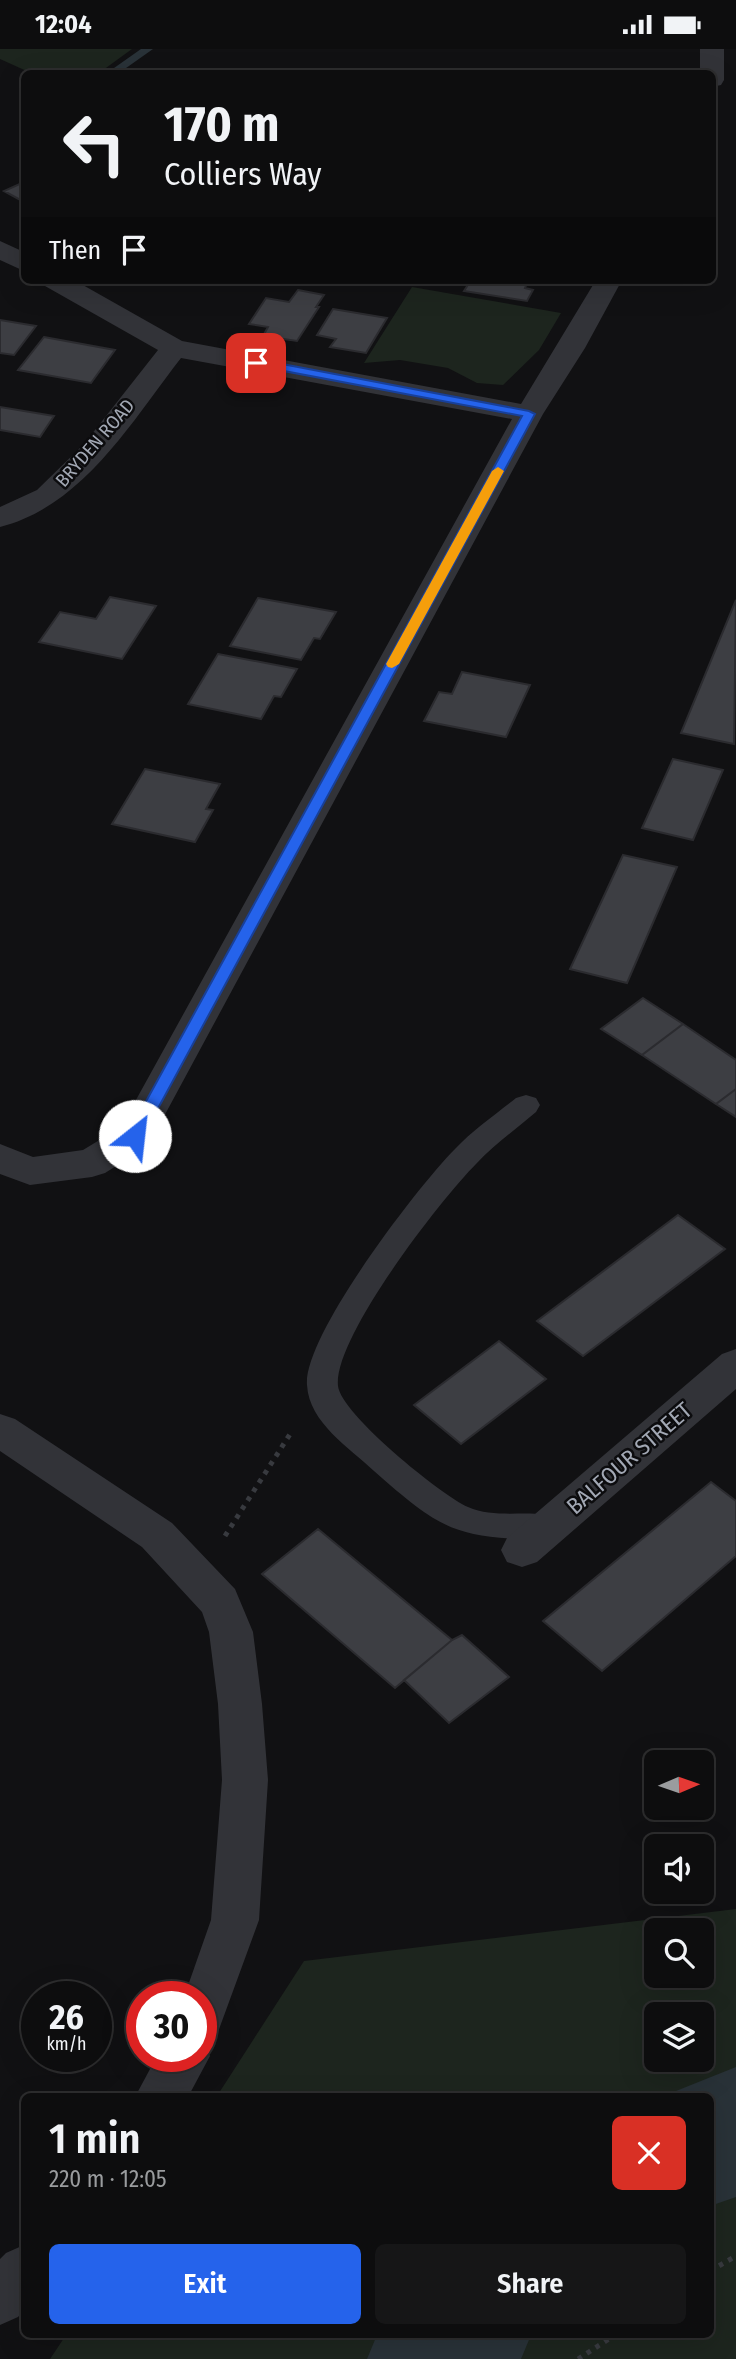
<!DOCTYPE html>
<html lang="en">
<head>
<meta charset="utf-8">
<style>
	body { margin:0; font-family:"Fira Sans Condensed",sans-serif; background:#161617; color:#f1f3f6; height:100vh; display:flex; flex-direction:column; font-size:26px; white-space:nowrap }
	* { box-sizing:border-box; margin:0 }
	p { font-size:23px; color:#9a9c9e }
	.icon { flex:none; width:38px; height:38px; fill:none; stroke:currentColor; stroke-width:2; stroke-linecap:round; stroke-linejoin:round }
	.map { position:relative; flex:1; overflow:hidden }
	.side { position:absolute; left:21px; top:2044px; width:693px; height:245px; display:flex; flex-direction:column; background:#0d0d0e; border-radius:10px; box-shadow:0 7px 28px #0002,0 0 0 2px #2d2d2e }
	.side>* { flex:none }
	.guide { position:absolute; left:21px; top:21px; width:695px; height:214px; border-radius:10px; box-shadow:0 7px 28px #0002,0 0 0 2px #2d2d2e; background:#0d0d0e; color:#f1f3f6; overflow:hidden }
	.needle { width:46px; rotate:88deg }
	.tools { position:absolute; left:644px; top:1701px; display:grid; gap:14px }
	.tools a { display:grid; place-items:center; width:70px; height:70px; border-radius:10px; background:#0d0d0e; box-shadow:0 7px 28px #0002,0 0 0 2px #2d2d2e; font-size:35px }
	.speed { position:absolute; left:21px; top:1932px; display:flex; gap:14px; font-size:35px; font-weight:700; text-align:center }
	.speed>* { display:grid; place-content:center; width:91px; height:91px; border-radius:50%; background:#0d0d0e; box-shadow:0 7px 28px #0002,0 0 0 2px #2d2d2e; line-height:1 }
	.speed small { font-size:18px; font-weight:400 }
	.speed .limit { border:10px solid #d22; background:#fff; color:#111 }
	.pin { position:absolute; display:grid; place-items:center; width:60px; height:60px; color:#fff; margin:-30px; border-radius:14px; box-shadow:0 4px 10px #0006 }
	.me { position:absolute; width:77px; margin:-38px; rotate:29deg; stroke-linejoin:round; filter:drop-shadow(0 0 5px #0008) }
	.turn { display:flex; align-items:center; gap:24px; height:147px; padding:0 28px; font-size:32px }
	.turn .icon { width:91px; height:91px; stroke-width:2.5 }
	.turn b { display:block; font-size:49px; line-height:60px }
	.then { display:flex; align-items:center; height:66px; padding:0 28px; background:#0003; gap:14px; font-size:26px }
	.round { display:grid; place-items:center; flex:none; width:74px; height:74px; border-radius:10px; background:#161617 }
	.head { display:flex; align-items:center; justify-content:space-between; height:119px; padding:0 28px }
	h1 { font-size:42px; font-weight:600; line-height:52px }
	.primary-button { display:flex; gap:14px; margin-top:auto; padding:14px 28px }
	.primary-button a { flex:1; height:80px; border-radius:10px; background:#2563eb; color:#fff; font-size:28px; font-weight:600; line-height:80px; text-align:center }
	.primary-button a+a { background:#161617; color:#f1f3f6 }
	.status { display:flex; justify-content:space-between; align-items:center; height:49px; padding:0 35px; background:#0d0d0e; direction:ltr }
	.status svg { height:19px; fill:currentColor }
	.map>svg:first-child { display:block }
	.green { fill:#1d251e; fill-rule:evenodd }
	.lines { fill:none; stroke-linecap:round; stroke-linejoin:round }
	.stream { fill:#293238; fill-rule:evenodd }
	.river { fill:#293238; fill-rule:evenodd }
	.building { fill:#3d3e43; stroke:#2b2b2f; stroke-width:2 }
	.path { stroke:#383a3f; stroke-width:5; stroke-dasharray:4.5 6; stroke-linecap:butt }
	.lane { fill:#323338; fill-rule:evenodd }
	.street { fill:#323338; fill-rule:evenodd }
	.route { fill:#2563eb; stroke:#184099; stroke-width:2 }
	.slow { fill:#f59e0b }
	.labels { text-anchor:middle; dominant-baseline:central; stroke-width:5; stroke-linejoin:round; paint-order:stroke }
	.far-street-label { font-size:19px; fill:#a2a8b4; stroke:#0c0c0e }
	.street-label { font-size:23px; fill:#a2a8b4; stroke:#0c0c0e }
</style>
</head>
<body>
<div class="status"><b>12:04</b><svg viewBox="0 0 49 12"><path d="M0 12V9h3v3zM5 12V6h3v6zM10 12V3h3v9zM15 12V0h3v12zM26 1h20v11H26zM47 4h2v5h-2z"/></svg></div>
<div class="map">
<svg width="736" height="2310" viewBox="0 0 736 2310">
	<rect width="100%" height="100%" fill="#111113"/>
	<!-- green -->
	<path class="green" d="M 0,0 L 132,0 L 99,24 L 31,24 L 0,10 Z
		M 412,238 L 561,264 L 539,301 L 503,336 L 477,334 L 448,319 L 400,311 L 364,314 Z
		M 736,1860 L 736,2310 L 50,2310 L 66,2286 L 710,2286 L 710,2048 L 217,2047 L 304,1912 ZM 656,1881 L 702,1881 L 702,1927 L 656,1927 ZM 656,1965 L 702,1965 L 702,2011 L 656,2011 Z"/>
	<g class="lines">
		<!-- stream -->
		<path class="stream" d="M 141,0 L 153,0 L 119,24 L 107,24 Z"/>
		<!-- river -->
		<path class="river" d="M 736,2018 L 736,2148 L 710,2157 L 710,2048 L 661,2048 Z
			M 377,2286 L 531,2286 L 521,2310 L 367,2310 Z"/>
	</g>
	<!-- building -->
	<path class="building" d="M 24,133 L 24,153 L 4,142 Z
		M 471,231 L 509,231 L 527,234 L 525,239 L 533,241 L 527,252 L 464,242 Z
		M 298,241 L 324,246 L 316,258 L 319,258 L 297,292 L 263,287 L 268,278 L 249,275 L 266,249 L 289,253 Z
		M 333,260 L 387,269 L 366,304 L 330,298 L 336,290 L 317,286 Z
		M 0,271 L 36,277 L 14,306 L 0,304 Z
		M 44,288 L 115,301 L 91,334 L 18,321 Z
		M 0,358 L 54,367 L 40,388 L 0,381 Z
		M 110,548 L 156,557 L 122,610 L 39,593 L 60,563 L 96,570 Z
		M 258,549 L 336,563 L 320,590 L 314,589 L 301,611 L 230,597 Z
		M 736,551 L 734,695 L 681,684 Z
		M 218,605 L 297,620 L 281,648 L 274,647 L 261,670 L 188,655 Z
		M 462,623 L 530,636 L 506,688 L 424,672 L 439,643 L 452,645 Z
		M 673,710 L 723,721 L 693,791 L 642,779 Z
		M 145,720 L 220,735 L 206,760 L 213,761 L 195,793 L 112,775 Z
		M 623,806 L 677,818 L 627,934 L 570,920 Z
		M 643,949 L 683,975 L 642,1006 L 601,980 Z
		M 683,975 L 736,1011 L 736,1040 L 716,1055 L 642,1006 Z
		M 736,1040 L 736,1068 L 716,1055 Z
		M 678,1166 L 725,1200 L 583,1307 L 537,1272 Z
		M 499,1292 L 546,1330 L 461,1395 L 414,1356 Z
		M 711,1433 L 736,1452 L 736,1507 L 602,1622 L 543,1572 Z
		M 318,1480 L 452,1591 L 395,1639 L 262,1525 Z
		M 462,1586 L 509,1628 L 449,1674 L 404,1631 L 452,1591 Z"/>
	<g class="lines">
		<!-- path -->
		<path class="path" d="M 225,1487 L 292,1382
			M 710,2222 L 736,2207
			M 578,2310 L 615,2286"/>
		<!-- lane -->
		<path class="lane" d="M 526,1046 L 536,1049 L 540,1056 L 536,1063 C 516,1080 494,1096 476,1115 C 441,1150 333,1289 338,1337 C 341,1365 441,1446 468,1458 C 497,1471 532,1459 562,1469 L 566,1478 L 562,1487 L 550,1491 C 457,1489 444,1484 374,1422 C 350,1399 309,1374 307,1336 C 303,1287 418,1137 455,1100 C 473,1081 495,1066 516,1049 Z"/>
		<!-- street -->
		<path class="street" d="M 700,0 L 724,0 L 724,31 L 721,36 L 712,38 L 712,24 L 700,24 Z
			M 0,192 L 24,203 L 24,222 L 0,211 Z
			M 41,231 L 74,231 L 182,292 L 521,355 L 596,231 L 622,231 L 585,299 L 543,365 L 148,1097 L 105,1124 L 92,1128 L 30,1136 L 0,1125 L 0,1095 L 33,1108 L 83,1101 L 121,1078 L 512,370 L 181,309 C 132,372 83,457 0,478 L 0,458 L 37,441 L 84,395 L 158,301 L 45,237 Z
			M 736,1300 L 736,1340 L 537,1513 L 522,1518 L 507,1513 L 501,1501 L 507,1489 L 722,1305 Z
			M 0,1365 L 15,1370 L 172,1474 L 235,1540 L 253,1583 L 262,1655 L 268,1731 L 259,1871 L 218,1983 L 201,1989 L 201,1948 L 184,1948 L 211,1871 L 222,1731 L 218,1655 L 209,1583 L 202,1563 L 142,1498 L 0,1402 Z
			M 201,1990 L 210,2007 L 188,2048 L 135,2048 L 157,2007 L 201,2007 Z
			M 24,2196 L 24,2261 L 18,2268 L 0,2276 L 0,2210 L 6,2204 Z"/>
	</g>
	<!-- route -->
	<path class="route" d="M 256,310 L 529,362 L 535,365 L 143,1087 L 135,1092 L 127,1087 L 522,367 L 252,316 L 250,314 Z"/>
	<!-- slow -->
	<path class="slow" d="M 498,418 L 504,422 L 399,615 L 392,619 L 388,618 L 386,615 L 492,422 Z"/>
	<g class="labels">
		<!-- far-street labels -->
		<g class="far-street-label">
			<text transform="translate(95 394) rotate(-49)">BRYDEN ROAD</text>
		</g>
		<!-- street labels -->
		<g class="street-label">
			<text transform="translate(629 1409) rotate(-41)">BALFOUR STREET</text>
		</g>
	</g>
</svg>
<div class="tools">
<a><svg class="needle" viewBox="-14 -14 28 28"><path d="M0-13l5 13h-10z" fill="#e53935"/><path d="M0 13l5-13h-10z" fill="#9a9c9e"/></svg></a>
<a><svg class="icon" aria-label="sound" viewBox="0 0 24 24"><path d="M4 9h4l5-4v14l-5-4H4zM17 9q2 3 0 6"/></svg></a>
<a><svg class="icon" aria-label="search" viewBox="0 0 24 24"><circle cx="10" cy="10" r="6"/><path d="M15 15l6 6"/></svg></a>
<a><svg class="icon" aria-label="layers" viewBox="0 0 24 24"><path d="M12 4l9 5-9 5-9-5zM3 14l9 5 9-5"/></svg></a>
</div>
<div class="speed"><div>26<small>km/h</small></div><div class="limit">30</div></div>
<div class="pin" style="left:256px;top:314px;background:#d93025"><svg class="icon" aria-label="arrive" viewBox="0 0 24 24"><path d="M6 21V4h12l-3 4 3 4H6"/></svg></div>
<svg class="me" style="left:135px;top:1087px" viewBox="-20 -20 40 40"><circle r="19" fill="#fff"/><path d="M0-13L10 11 0 6-10 11z" fill="#2563eb"/></svg>
<div class="guide">
<div class="turn"><svg class="icon" aria-label="left" viewBox="0 0 24 24"><path d="M17 20v-9H6M10 6l-5 5 5 5"/></svg><div><b>170 m</b>Colliers Way</div></div>
<div class="then">Then<svg class="icon" aria-label="arrive" viewBox="0 0 24 24"><path d="M6 21V4h12l-3 4 3 4H6"/></svg></div>
</div>
<section class="side">
<div class="head"><div><h1>1 min</h1><p>220 m · 12:05</p></div><a class="round" style="background:#d93025;color:#fff"><svg class="icon" aria-label="close" viewBox="0 0 24 24"><path d="M6 6l12 12M18 6L6 18"/></svg></a></div>
<div class="primary-button"><a>Exit</a><a>Share</a></div>
</section>
</div>
</body>
</html>
